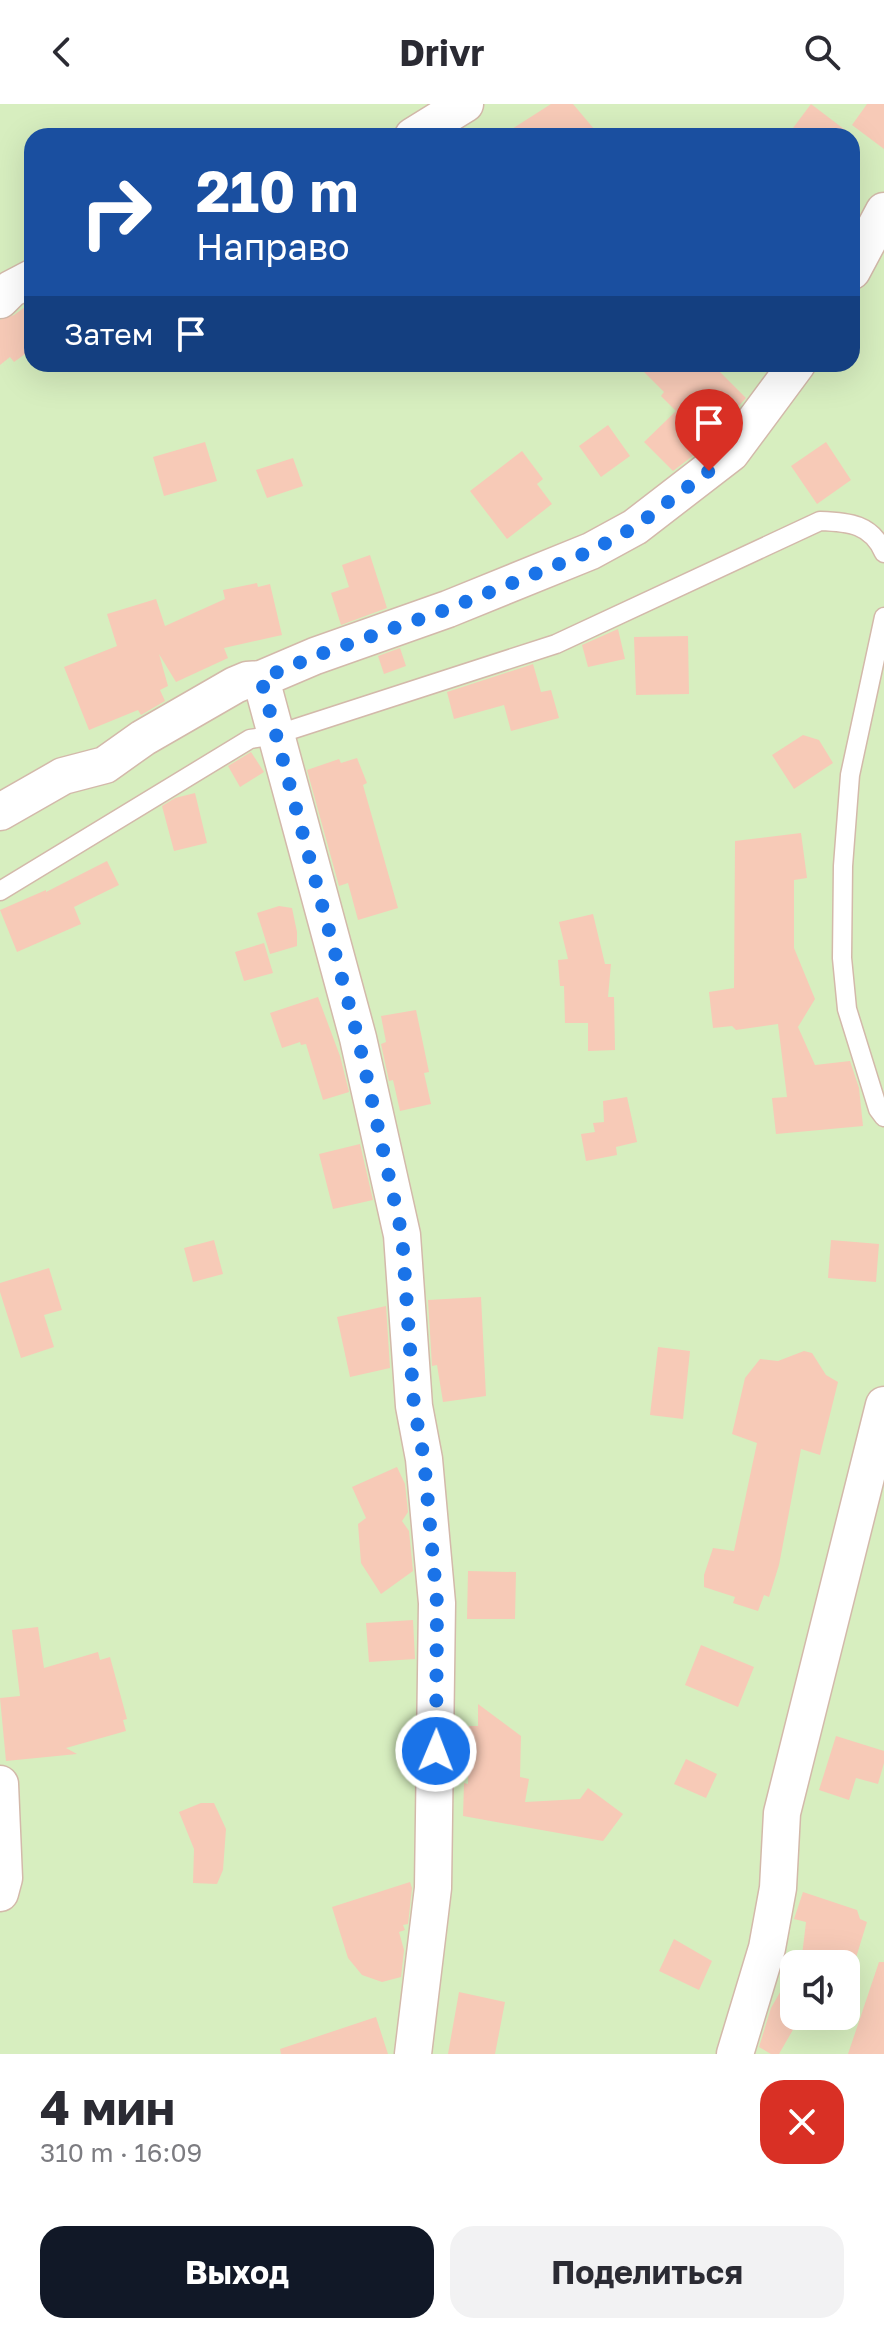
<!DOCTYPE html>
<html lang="ru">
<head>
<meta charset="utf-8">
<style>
	body { margin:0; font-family:"Golos Text",sans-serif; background:#f2f2f3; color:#2b2b33; height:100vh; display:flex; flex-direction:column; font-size:30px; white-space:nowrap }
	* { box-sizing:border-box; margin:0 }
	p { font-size:26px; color:#7c7c81 }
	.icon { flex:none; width:44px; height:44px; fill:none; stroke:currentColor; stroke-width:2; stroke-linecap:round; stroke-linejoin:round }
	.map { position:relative; height:1950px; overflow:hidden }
	.sheet { display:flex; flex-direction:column; background:#fff; flex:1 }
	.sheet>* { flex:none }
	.top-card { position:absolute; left:24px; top:24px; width:836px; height:244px; border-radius:24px; box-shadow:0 8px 32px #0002; background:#1a4fa0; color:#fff; overflow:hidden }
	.buttons { position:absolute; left:780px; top:1846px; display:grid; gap:16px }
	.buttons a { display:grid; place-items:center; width:80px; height:80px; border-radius:16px; background:#fff; box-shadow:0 8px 32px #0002; font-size:40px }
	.pin { position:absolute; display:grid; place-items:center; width:68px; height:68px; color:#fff; margin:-82px -34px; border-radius:50% 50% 50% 0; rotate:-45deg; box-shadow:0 0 8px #0007 }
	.pin .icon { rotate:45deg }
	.me { position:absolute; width:88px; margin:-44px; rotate:1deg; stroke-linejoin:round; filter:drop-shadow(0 0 6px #0008) }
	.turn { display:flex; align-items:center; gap:28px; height:168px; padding:0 40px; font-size:36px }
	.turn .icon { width:104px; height:104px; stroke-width:2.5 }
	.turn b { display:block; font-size:56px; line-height:68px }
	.then { display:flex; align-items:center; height:76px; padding:0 40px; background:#0003; gap:16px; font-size:30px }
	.round { display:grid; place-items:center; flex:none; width:84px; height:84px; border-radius:24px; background:#f2f2f3 }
	.overview { display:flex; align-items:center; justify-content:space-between; height:136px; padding:0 40px }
	h1 { font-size:48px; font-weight:700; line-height:60px }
	.cta { display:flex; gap:16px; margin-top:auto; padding:16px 40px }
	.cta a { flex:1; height:92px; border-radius:24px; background:#111827; color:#fff; font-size:32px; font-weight:700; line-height:92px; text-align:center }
	.cta a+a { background:#f2f2f3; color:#2b2b33 }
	header { display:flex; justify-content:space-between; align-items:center; height:104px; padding:0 40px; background:#fff; font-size:36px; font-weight:700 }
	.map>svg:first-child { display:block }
	.green { fill:#d7eebf; fill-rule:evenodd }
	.building { fill:#f7cab7 }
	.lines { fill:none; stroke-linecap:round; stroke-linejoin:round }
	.lane-casing { stroke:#d3b9aa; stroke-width:21 }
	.street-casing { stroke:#d3b9aa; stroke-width:39 }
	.lane { stroke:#fff; stroke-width:18 }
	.street { stroke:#fff; stroke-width:36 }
	.route { stroke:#1a73e8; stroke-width:14; stroke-dasharray:0 25.2 }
</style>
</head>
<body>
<header><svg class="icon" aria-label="back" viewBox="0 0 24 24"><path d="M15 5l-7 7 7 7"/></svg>Drivr<svg class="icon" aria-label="search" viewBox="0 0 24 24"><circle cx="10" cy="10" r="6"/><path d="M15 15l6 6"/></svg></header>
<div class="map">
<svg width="884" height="1950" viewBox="0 0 884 1950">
	<rect width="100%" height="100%" fill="#fff1e3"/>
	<!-- green -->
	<path class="green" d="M 0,0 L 884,0 L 884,1950 L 0,1950 ZM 32,32 L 852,32 L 852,260 L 32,260 ZM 794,1860 L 846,1860 L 846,1912 L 794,1912 Z"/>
	<!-- building -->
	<path class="building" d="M 551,0 L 573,0 L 600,32 L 501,32 Z
		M 811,0 L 853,32 L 787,32 Z
		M 867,0 L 884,0 L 884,45 L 852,21 Z
		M 32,198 L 32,245 L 14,258 L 10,253 L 0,261 L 0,216 L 14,211 Z
		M 636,260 L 712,260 L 746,294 L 719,323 L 722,326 L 716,334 L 673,367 L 644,338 L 676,307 L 661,292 L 664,288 Z
		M 608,321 L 630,352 L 601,373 L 579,342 Z
		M 205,338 L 217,377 L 164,392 L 153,353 Z
		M 826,338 L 851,376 L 817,400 L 791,362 Z
		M 522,347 L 543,375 L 537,380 L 552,400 L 507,435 L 470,387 Z
		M 293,354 L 303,382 L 267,394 L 256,366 Z
		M 370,451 L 387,504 L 341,521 L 331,489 L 349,483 L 342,461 Z
		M 257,479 L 258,483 L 270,480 L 282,531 L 224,544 L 228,554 L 176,578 L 159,550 L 168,582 L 160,586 L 165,597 L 141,611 L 138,606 L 89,626 L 64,563 L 117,542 L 107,510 L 156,495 L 165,522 L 225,495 L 223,486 Z
		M 618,525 L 625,555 L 588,563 L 582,541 Z
		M 688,532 L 689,590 L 636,591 L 634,533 Z
		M 400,544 L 406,562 L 384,570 L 378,552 Z
		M 533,560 L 541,588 L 551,586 L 559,614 L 511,627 L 504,601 L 454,615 L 447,588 Z
		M 803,631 L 819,636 L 833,659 L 794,685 L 772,651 Z
		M 251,648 L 264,668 L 240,683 L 228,662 Z
		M 357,654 L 367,679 L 363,681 L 398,804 L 358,816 L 348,779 L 339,782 L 307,666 L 339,655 L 341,659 Z
		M 195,689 L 207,739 L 174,747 L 162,702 L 175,694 Z
		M 801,729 L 807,774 L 794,776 L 794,844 L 815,895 L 798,923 L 815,961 L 850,957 L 859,984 L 863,1022 L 776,1030 L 772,994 L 787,993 L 778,920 L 736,926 L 732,922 L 713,924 L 709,888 L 734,884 L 735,737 Z
		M 107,757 L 119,781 L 74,803 L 81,820 L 17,848 L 0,806 L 46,786 L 46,788 Z
		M 279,802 L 292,804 L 297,828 L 297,842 L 270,850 L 257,809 Z
		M 593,810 L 605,860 L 611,860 L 608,893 L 614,893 L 615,946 L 588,947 L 588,919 L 565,919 L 564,882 L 560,882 L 558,856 L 568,855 L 559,818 Z
		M 264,839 L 273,869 L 244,877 L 235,848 Z
		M 318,893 L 340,952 L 349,988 L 323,996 L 306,940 L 301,941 L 300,938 L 282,944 L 270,909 Z
		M 416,906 L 429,968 L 424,969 L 431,1000 L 400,1007 L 393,976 L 389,977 L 381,940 L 386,938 L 381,912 Z
		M 627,993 L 637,1038 L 616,1043 L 617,1051 L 586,1057 L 581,1030 L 595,1028 L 593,1019 L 604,1018 L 603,997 Z
		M 360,1040 L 373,1096 L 333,1105 L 319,1050 Z
		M 214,1136 L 223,1170 L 193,1178 L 184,1144 Z
		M 831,1136 L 879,1140 L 876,1178 L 828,1174 Z
		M 49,1164 L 62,1206 L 44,1211 L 54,1243 L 21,1254 L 0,1188 L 0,1179 Z
		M 481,1193 L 486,1292 L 443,1298 L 437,1261 L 432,1262 L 428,1196 Z
		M 386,1202 L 390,1264 L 350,1273 L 337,1213 Z
		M 658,1243 L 690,1247 L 683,1315 L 650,1311 Z
		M 804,1247 L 812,1249 L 826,1271 L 838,1278 L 820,1351 L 801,1345 L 779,1461 L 769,1493 L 764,1491 L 758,1507 L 733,1499 L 735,1493 L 704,1483 L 704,1471 L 713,1444 L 734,1447 L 757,1339 L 732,1330 L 745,1274 L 760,1255 L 778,1257 Z
		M 397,1363 L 405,1380 L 408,1408 L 402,1417 L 409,1427 L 413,1467 L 381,1490 L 361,1459 L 358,1420 L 366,1414 L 352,1383 Z
		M 468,1467 L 516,1468 L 515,1515 L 467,1515 Z
		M 413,1516 L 415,1555 L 369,1558 L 366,1519 Z
		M 38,1523 L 44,1564 L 98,1548 L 100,1556 L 110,1553 L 127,1615 L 123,1616 L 126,1627 L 66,1644 L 77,1650 L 6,1657 L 0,1594 L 20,1592 L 12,1526 Z
		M 701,1541 L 754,1563 L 738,1603 L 685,1581 Z
		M 478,1600 L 521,1632 L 520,1673 L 529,1675 L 525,1698 L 580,1695 L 588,1684 L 623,1710 L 603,1737 L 463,1712 L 464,1679 L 468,1680 L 469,1622 L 478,1622 Z
		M 836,1632 L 884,1647 L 884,1659 L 878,1680 L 856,1674 L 849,1696 L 819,1686 Z
		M 686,1655 L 717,1670 L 706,1694 L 674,1680 Z
		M 201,1699 L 214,1699 L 226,1725 L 223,1766 L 217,1780 L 193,1779 L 194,1745 L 179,1708 Z
		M 410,1778 L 412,1784 L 408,1820 L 403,1821 L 405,1826 L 399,1828 L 404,1846 L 401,1873 L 382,1878 L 362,1871 L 348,1854 L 332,1803 Z
		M 803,1788 L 857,1806 L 860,1815 L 867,1818 L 854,1860 L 801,1860 L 806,1818 L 794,1815 Z
		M 674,1835 L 712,1857 L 699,1886 L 659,1867 Z
		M 879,1858 L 884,1858 L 884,1950 L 848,1950 Z
		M 794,1864 L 794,1924 L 779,1950 L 771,1950 L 759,1943 L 771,1904 Z
		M 459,1888 L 505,1898 L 495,1950 L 448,1950 Z
		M 376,1913 L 388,1950 L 281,1950 L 280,1945 Z"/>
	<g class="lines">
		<defs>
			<path id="lane" d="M 884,513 L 850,671 L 843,762 L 842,854 L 847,905 L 878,1005 L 884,1013
				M 0,787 L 250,635 L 275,631 L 556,540 L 820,417 C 849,418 872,420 884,449"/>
			<path id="street" d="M 413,32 L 465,0
				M 852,167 L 884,107
				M 0,196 L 11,185 L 32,174
				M 261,575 L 315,552 L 448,505 L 591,447 L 635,423 L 731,349 L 797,260
				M 0,708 L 63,672 L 105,661 L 143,634 L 235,581 L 247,576 L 261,575 L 358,934 L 402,1131 L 414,1302 L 424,1355 L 437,1499 L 433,1784 L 413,1950
				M 0,1680 L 4,1774 L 0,1789
				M 735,1950 L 767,1844 L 778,1784 L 782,1709 L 884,1301"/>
		</defs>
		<!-- lane casing -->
		<use href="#lane" class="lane-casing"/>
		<!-- street casing -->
		<use href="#street" class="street-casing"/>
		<!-- lane -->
		<use href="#lane" class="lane"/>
		<!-- street -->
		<use href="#street" class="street"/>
	</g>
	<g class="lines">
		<!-- route -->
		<path class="route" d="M 436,1647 L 437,1499 L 424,1355 L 414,1302 L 402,1131 L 358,934 L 261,575 L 315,552 L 448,505 L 591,447 L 635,423 L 709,367"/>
	</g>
</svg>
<div class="buttons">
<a><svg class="icon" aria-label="sound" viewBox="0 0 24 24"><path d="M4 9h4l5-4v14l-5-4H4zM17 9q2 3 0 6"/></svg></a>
</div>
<div class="pin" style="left:709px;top:367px;background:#d93025"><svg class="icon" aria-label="arrive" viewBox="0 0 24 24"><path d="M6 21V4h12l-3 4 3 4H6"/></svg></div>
<svg class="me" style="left:436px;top:1647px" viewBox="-20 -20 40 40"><circle r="17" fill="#1a73e8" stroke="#fff" stroke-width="3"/><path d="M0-11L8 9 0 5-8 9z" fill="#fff"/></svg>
<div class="top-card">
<div class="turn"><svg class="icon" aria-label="right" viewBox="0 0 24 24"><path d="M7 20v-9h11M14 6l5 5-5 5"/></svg><div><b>210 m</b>Направо</div></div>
<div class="then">Затем<svg class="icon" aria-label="arrive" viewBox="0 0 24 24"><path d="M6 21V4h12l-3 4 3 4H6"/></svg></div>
</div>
</div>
<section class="sheet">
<div class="overview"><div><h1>4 мин</h1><p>310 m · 16:09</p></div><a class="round" style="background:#d93025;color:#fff"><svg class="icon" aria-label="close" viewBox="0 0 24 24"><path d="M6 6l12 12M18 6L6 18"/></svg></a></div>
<div class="cta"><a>Выход</a><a>Поделиться</a></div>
</section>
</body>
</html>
